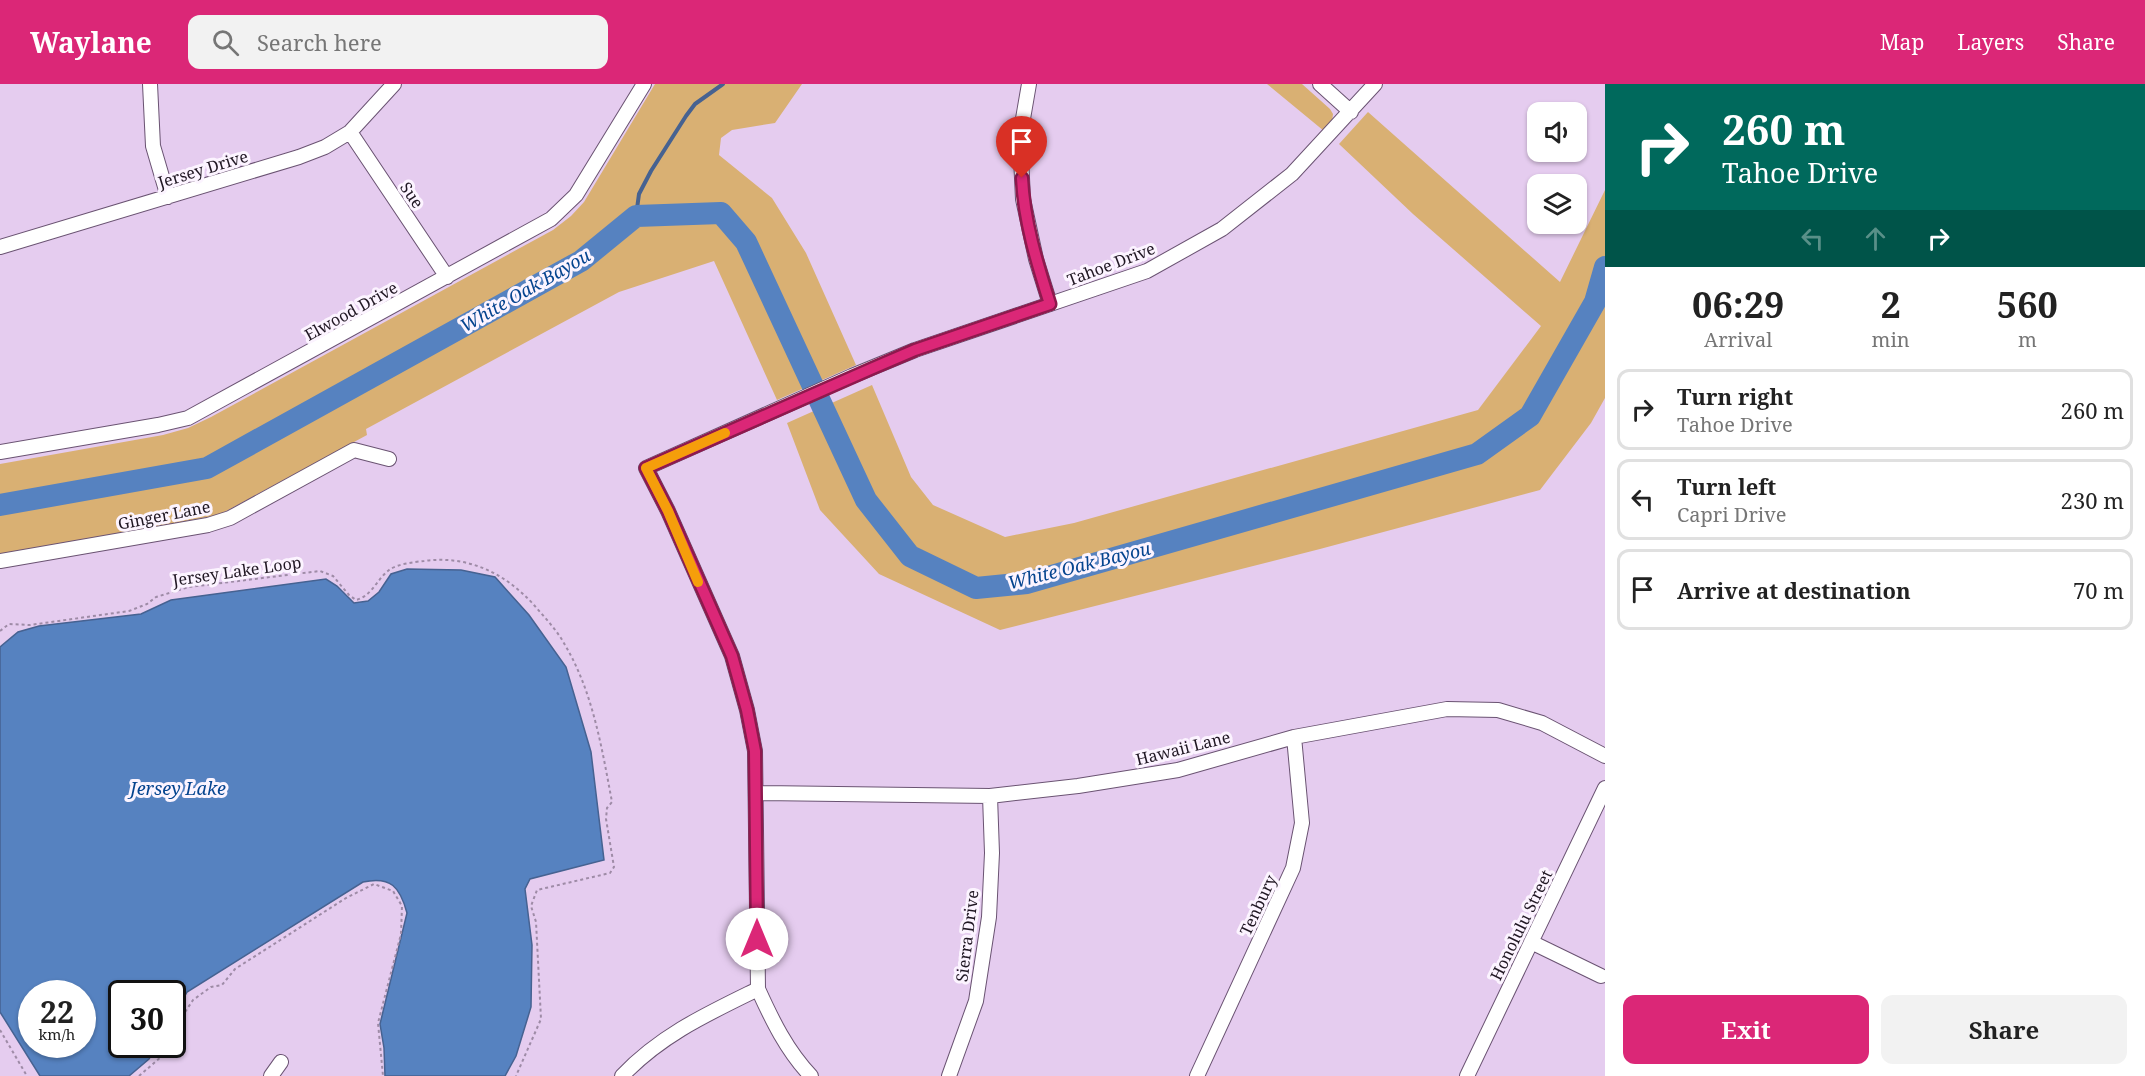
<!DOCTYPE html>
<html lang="en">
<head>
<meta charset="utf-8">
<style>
	body { margin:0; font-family:"Noto Serif",serif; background:#f2f2f2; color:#222; height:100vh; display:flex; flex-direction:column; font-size:22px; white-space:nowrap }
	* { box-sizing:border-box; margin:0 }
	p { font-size:20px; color:#767676 }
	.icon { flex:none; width:33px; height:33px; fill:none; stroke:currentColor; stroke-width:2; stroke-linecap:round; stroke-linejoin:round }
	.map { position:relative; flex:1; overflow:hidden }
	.drawer { display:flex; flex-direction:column; background:#fff; width:540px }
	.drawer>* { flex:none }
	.banner { background:#00695c; color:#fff; overflow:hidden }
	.buttons { position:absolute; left:1527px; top:18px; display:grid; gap:12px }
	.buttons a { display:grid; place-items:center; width:60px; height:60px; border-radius:12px; background:#fff; box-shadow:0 2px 4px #0004; font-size:30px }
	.speed { position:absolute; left:18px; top:896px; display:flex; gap:12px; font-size:30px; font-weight:700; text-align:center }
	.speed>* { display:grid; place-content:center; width:78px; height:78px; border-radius:50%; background:#fff; box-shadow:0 2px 4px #0004; line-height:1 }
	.speed small { font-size:15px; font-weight:400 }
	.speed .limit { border:3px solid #111; border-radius:9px; background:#fff; color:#111 }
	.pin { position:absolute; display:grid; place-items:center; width:51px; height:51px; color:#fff; margin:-62px -26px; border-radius:50% 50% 50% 0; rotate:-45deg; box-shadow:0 0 6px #0007 }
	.pin .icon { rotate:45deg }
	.me { position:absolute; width:66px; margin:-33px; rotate:0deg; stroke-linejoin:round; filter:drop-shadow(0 0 4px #0008) }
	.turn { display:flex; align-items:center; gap:21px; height:126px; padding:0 18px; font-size:27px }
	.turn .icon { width:78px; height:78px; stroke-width:2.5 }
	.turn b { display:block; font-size:42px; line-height:51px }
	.lanes { display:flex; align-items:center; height:57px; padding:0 18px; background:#0003; justify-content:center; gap:30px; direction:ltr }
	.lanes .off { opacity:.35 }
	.eta { display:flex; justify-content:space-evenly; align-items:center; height:102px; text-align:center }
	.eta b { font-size:36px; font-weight:700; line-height:42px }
	.button { display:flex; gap:12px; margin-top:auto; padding:12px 18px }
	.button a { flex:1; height:69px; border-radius:12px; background:#db2777; color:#fff; font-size:24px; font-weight:700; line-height:69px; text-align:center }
	.button a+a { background:#f2f2f2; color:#222 }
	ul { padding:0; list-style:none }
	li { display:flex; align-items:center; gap:18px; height:81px; margin:0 12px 9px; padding:0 6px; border:3px solid #e0e0e0; border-radius:12px }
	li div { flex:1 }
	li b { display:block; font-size:22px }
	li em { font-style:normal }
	header { display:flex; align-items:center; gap:36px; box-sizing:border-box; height:84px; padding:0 30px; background:#db2777; color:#fff }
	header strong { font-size:28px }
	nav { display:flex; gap:33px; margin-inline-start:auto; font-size:21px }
	.search { width:420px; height:54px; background:#f2f2f2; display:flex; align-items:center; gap:15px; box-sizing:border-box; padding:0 21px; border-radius:12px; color:#767676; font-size:22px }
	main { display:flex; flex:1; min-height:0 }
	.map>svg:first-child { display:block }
	.green { fill:#d9b073 }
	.water { fill:#5682c0; stroke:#466291; stroke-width:1.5; fill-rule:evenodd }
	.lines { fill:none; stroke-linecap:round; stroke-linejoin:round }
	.stream { stroke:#466291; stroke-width:4 }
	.river { stroke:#5682c0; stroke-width:22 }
	.minor-casing { stroke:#6a5372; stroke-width:16 }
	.path { stroke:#9e8ba6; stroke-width:2; stroke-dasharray:3 3; stroke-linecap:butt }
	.minor { stroke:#fff; stroke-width:14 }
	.route-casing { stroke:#8e194d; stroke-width:15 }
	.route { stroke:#db2777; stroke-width:10 }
	.slow { stroke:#f59e0b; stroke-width:10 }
	.labels { text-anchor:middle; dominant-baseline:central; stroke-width:6; stroke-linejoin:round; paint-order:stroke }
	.street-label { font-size:16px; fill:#201723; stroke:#fcf4ff }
	.water-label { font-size:18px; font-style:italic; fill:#05448f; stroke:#fcf4ff }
</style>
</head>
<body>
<header>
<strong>Waylane</strong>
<div class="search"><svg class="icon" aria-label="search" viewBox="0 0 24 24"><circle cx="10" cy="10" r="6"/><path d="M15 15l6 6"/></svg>Search here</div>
<nav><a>Map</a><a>Layers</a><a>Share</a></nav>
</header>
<main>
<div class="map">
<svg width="1605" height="992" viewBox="0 0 1605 992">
	<rect width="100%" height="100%" fill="#e5ccef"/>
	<!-- green -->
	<path class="green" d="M 655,0 L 802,0 L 775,39 L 732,46 L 721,54 L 719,71 L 772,114 L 806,169 L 856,281 L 777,316 L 714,177 L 619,208 L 366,345 L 367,351 L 219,431 L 0,471 L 0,380 L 163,351 L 188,344 L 211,333 L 553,146 L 571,132 L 584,118 Z
		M 1267,0 L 1302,0 L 1330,25 L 1333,30 L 1332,38 L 1324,47 Z
		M 1368,28 L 1560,198 L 1605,106 L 1605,314 L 1591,339 L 1540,406 L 1320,465 L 1000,546 L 879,490 L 820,426 L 787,339 L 872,301 L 911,393 L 933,421 L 1005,453 L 1074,439 L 1478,326 L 1541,242 L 1413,130 L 1339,60 Z"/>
	<!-- water -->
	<path class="water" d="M 407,485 L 461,486 L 495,493 L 529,531 L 566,583 L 591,668 L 604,776 L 530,795 L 525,805 L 532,861 L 531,923 L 516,972 L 505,992 L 385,992 L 384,964 L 380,940 L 407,829 C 400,803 391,792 363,798 L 187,908 L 173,934 L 172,909 L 122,909 L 122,960 L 158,960 L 149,975 L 129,992 L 40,992 L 0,928 L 0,563 L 18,548 L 39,542 L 141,530 L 171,516 L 326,495 L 337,502 L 354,519 L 368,517 L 379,508 L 391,490 ZM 32,909 L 82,909 L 82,960 L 32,960 Z"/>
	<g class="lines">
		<!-- stream -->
		<path class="stream" d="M 636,132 L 639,110 L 651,87 L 686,32 L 695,20 L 723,0"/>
		<!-- river -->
		<path class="river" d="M 0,421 L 207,384 L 581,177 L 636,132 L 721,129 L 746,158 L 866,416 L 910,472 L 976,504 L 1027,499 L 1477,370 L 1530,332 L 1595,218 L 1605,183"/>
		<defs>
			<path id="minor" d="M 150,0 L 153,62 L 168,113
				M 1029,0 L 1020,52 L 1023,115 L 1036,175 L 1050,220
				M 1320,0 L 1351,28
				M 350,48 L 447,193
				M 0,163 L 299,73 L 325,63 L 350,48 L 394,0
				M 0,368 L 158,341 L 188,334 L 551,135 L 576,111 L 644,0
				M 0,477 L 208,441 L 230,434 L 354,366 L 389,375
				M 756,709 L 990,712 L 1078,702 L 1178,686 L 1294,653 L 1447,625 L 1498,626 L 1542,639 L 1605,672
				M 1531,858 L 1601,892
				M 271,992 L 281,978
				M 622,992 C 661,951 707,930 758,905
				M 811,992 C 787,967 772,936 758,905 L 755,667 L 747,626 L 732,572 L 668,427 L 646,384 L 852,292 L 915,266 L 1147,187 L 1222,145 L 1292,90 L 1375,0
				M 949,992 L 976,917 L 989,833 L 992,769 L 990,712
				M 1197,992 L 1293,784 L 1302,739 L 1294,653
				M 1467,992 L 1605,704"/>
		</defs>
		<!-- minor casing -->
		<use href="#minor" class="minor-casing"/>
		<!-- path -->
		<path class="path" d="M 0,547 L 9,540 L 30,541 L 129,527 L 147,520 L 156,513 L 189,503 L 320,487 L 333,492 L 349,511 L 356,516 C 372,512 377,495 389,486 C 397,480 414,478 424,477 C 468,471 505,489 534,521 C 545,534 557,546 565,561 C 593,608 602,665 612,718 L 607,724 L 606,735 L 614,783 L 610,789 L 537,806 L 531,822 L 536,838 L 541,935 L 516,992
			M 0,946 L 27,992
			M 172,948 L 193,916 L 211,903 L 222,901 L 235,885 L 346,814 L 374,800 L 393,807 L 402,822 L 401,850 L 378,939 L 383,992
			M 139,992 L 161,973 L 168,960"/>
		<!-- minor -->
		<use href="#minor" class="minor"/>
	</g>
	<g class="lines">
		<defs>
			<path id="route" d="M 757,855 L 755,667 L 747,626 L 732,572 L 668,427 L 646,384 L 873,284 L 915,266 L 1050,220 C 1037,179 1024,137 1022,94"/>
		</defs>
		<!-- route casing -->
		<use href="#route" class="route-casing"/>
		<!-- route -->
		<use href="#route" class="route"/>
		<!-- slow -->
		<path class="slow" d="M 698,498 L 668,427 L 646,384 L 725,349"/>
	</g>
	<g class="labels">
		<!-- street labels -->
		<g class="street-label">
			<text transform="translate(203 85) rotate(-17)">Jersey Drive</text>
			<text transform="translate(412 111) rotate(56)">Sue</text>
			<text transform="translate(1111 180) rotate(-21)">Tahoe Drive</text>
			<text transform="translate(351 227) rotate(-29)">Elwood Drive</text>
			<text transform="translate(164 431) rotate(-11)">Ginger Lane</text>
			<text transform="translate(237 487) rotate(-8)">Jersey Lake Loop</text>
			<text transform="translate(1183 664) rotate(-14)">Hawaii Lane</text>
			<text transform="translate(1258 821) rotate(-65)">Tenbury</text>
			<text transform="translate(1521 841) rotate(-64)">Honolulu Street</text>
			<text transform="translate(967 852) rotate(-83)">Sierra Drive</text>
		</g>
		<!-- water labels -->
		<g class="water-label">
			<text transform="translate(525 206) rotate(-30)">White Oak Bayou</text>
			<text transform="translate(1079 481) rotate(-14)">White Oak Bayou</text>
			<text x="178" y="704">Jersey Lake</text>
		</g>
	</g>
</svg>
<div class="buttons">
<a><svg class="icon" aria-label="sound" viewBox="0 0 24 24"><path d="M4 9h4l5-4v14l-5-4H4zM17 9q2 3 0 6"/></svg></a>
<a><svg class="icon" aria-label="layers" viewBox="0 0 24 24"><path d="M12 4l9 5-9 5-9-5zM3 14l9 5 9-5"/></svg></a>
</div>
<div class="speed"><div>22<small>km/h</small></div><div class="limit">30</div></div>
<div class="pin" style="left:1022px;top:94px;background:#d93025"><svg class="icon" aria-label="arrive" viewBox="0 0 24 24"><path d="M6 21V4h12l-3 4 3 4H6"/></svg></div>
<svg class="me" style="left:757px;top:855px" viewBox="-20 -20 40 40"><circle r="19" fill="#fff"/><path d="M0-13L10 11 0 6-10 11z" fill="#db2777"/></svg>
</div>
<section class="drawer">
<div class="banner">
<div class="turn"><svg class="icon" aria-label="right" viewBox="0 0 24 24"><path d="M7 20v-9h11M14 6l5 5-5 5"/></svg><div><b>260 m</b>Tahoe Drive</div></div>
<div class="lanes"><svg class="icon off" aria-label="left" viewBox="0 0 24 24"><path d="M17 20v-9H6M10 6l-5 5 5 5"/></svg><svg class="icon off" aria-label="ahead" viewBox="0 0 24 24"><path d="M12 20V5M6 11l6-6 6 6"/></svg><svg class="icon" aria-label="right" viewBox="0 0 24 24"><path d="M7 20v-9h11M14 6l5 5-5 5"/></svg></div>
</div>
<div class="eta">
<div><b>06:29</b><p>Arrival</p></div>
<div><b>2</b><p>min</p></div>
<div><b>560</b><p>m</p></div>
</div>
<ul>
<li><svg class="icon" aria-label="right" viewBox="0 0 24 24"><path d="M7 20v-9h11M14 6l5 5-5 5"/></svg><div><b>Turn right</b><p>Tahoe Drive</p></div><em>260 m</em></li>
<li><svg class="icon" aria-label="left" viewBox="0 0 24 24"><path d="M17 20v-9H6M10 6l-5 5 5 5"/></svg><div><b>Turn left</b><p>Capri Drive</p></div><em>230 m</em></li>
<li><svg class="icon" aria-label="arrive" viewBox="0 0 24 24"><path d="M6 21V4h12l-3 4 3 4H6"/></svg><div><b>Arrive at destination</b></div><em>70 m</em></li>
</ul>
<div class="button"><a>Exit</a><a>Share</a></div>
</section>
</main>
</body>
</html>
